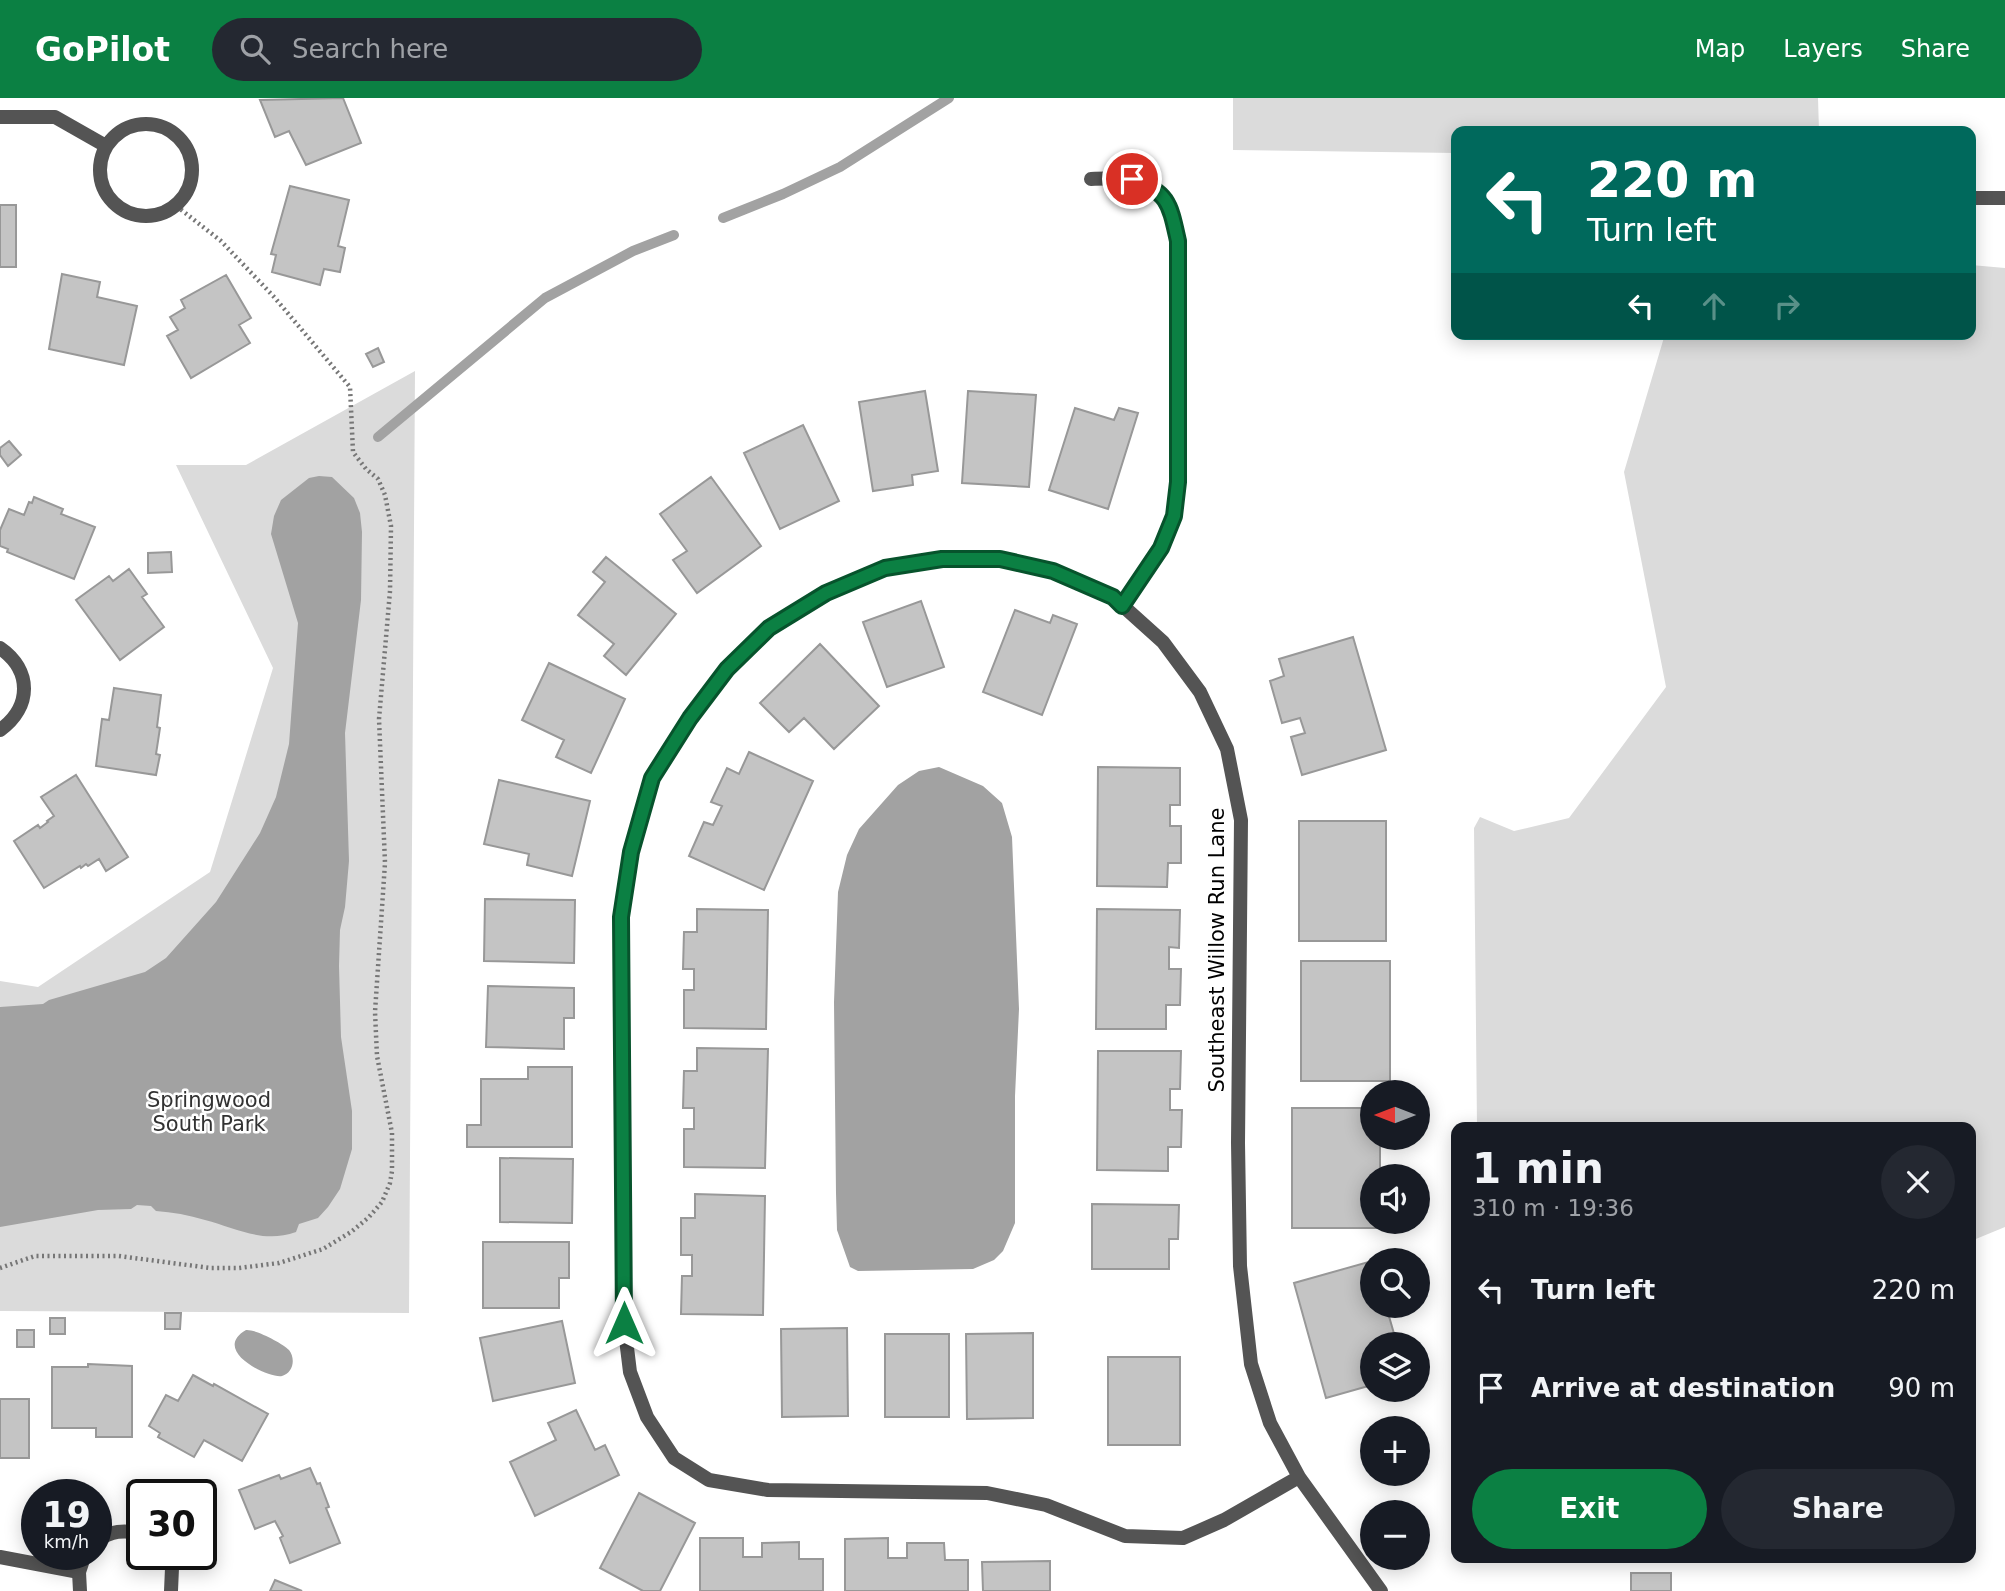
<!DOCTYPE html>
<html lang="en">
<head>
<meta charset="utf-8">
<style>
	body { margin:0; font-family:"DejaVu Sans",sans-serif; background:#242831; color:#f1f3f6; height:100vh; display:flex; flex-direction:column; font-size:26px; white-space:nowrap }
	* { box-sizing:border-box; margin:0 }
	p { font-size:23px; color:#9ea1a6 }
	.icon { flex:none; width:38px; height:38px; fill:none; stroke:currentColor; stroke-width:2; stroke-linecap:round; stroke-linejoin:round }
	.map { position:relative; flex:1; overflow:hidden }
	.details { position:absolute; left:1451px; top:1024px; width:525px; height:441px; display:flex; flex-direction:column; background:#171b24; border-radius:14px; box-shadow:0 4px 18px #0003 }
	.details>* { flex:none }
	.top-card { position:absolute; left:1451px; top:28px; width:525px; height:214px; border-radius:14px; box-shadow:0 4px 18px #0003; background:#00695c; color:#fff; overflow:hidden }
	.needle { width:46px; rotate:270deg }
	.fabs { position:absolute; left:1360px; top:982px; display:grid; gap:14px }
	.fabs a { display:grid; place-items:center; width:70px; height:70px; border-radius:50%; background:#171b24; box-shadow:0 4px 18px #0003; font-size:35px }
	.speed { position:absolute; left:21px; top:1381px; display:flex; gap:14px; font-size:35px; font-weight:700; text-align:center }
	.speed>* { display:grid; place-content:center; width:91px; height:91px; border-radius:50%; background:#171b24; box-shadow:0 4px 18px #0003; line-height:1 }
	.speed small { font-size:18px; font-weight:400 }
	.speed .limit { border:4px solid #111; border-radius:10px; background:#fff; color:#111 }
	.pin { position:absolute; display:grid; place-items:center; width:60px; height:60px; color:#fff; margin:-30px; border:4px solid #fff; border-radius:50%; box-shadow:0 2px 7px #0007 }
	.me { position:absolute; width:77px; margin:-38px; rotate:0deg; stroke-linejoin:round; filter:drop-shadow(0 0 5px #0008) }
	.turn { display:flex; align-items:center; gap:24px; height:147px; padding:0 21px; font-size:32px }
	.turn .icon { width:91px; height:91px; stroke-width:2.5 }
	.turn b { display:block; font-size:49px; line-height:60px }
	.lanes { display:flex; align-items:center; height:66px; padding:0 21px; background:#0003; justify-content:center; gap:35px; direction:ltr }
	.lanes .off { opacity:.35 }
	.round { display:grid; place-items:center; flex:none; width:74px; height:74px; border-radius:37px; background:#242831 }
	.summary { display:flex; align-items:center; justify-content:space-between; height:119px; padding:0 21px }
	h1 { font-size:42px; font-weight:600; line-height:52px }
	.button { display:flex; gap:14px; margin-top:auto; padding:14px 21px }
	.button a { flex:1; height:80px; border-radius:42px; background:#0b8043; color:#fff; font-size:28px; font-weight:600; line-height:80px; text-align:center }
	.button a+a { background:#242831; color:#f1f3f6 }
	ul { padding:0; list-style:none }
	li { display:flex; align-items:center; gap:21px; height:98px; padding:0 21px }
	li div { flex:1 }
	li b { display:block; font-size:26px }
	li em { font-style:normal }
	header { display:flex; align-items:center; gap:42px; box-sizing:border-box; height:98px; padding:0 35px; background:#0b8043; color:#fff }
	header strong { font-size:33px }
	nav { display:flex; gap:38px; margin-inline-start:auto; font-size:24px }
	.search { width:490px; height:63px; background:#242831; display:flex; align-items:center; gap:18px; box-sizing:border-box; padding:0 24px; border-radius:38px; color:#9ea1a6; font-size:26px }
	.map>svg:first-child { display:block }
	.green { fill:#dbdbdb }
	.water { fill:#a2a2a2 }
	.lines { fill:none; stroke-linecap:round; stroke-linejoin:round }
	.stream { stroke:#a2a2a2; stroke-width:10 }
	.building { fill:#c4c4c4; stroke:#989898; stroke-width:2 }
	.path { stroke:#767676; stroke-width:4.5; stroke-dasharray:2 3.5; stroke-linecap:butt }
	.service { stroke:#545454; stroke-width:14 }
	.minor { stroke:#545454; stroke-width:14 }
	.route-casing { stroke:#07532c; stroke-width:18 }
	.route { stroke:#0b8043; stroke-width:12 }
	.labels { text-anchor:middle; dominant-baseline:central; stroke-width:5; stroke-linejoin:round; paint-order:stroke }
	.street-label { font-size:21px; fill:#000; stroke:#fff }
	.park-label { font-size:21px; fill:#323232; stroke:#fff }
</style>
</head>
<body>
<header>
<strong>GoPilot</strong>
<div class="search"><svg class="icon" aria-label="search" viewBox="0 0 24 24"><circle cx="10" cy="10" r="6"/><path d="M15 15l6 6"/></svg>Search here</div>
<nav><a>Map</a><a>Layers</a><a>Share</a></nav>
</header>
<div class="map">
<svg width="2005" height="1493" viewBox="0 0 2005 1493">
	<rect width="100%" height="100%" fill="#fff"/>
	<!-- green -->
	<path class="green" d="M 1233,0 L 1818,0 L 1819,33 L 1456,33 L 1456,55 L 1233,52 Z
		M 1971,167 L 2005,170 L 2005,1129 L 1971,1143 L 1970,1029 L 1477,1029 L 1474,730 L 1480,719 L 1514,733 L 1569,720 L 1666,589 L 1624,374 L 1665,236 L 1970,236 Z
		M 415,273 L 409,1215 L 0,1213 L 0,883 L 38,889 L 210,774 L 273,570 L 176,367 L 246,367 Z"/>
	<!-- water -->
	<path class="water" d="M 319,378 L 332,379 L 354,400 L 360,415 L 362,434 L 361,502 L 345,635 L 349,763 L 345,809 L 340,832 L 339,868 L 341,939 L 352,1013 L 352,1051 L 340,1091 L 328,1109 L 318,1120 L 299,1126 L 296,1134 C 263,1146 236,1130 205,1122 C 189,1117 172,1114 156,1113 L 151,1108 L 137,1107 L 131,1111 L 98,1112 L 0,1129 L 0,909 L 43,906 L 49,902 L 145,874 L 166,860 L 216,804 L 260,735 L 276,699 L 289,646 L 298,525 L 271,436 L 274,418 L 281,402 L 309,380 Z
		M 939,669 L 983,688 L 1002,705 L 1012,739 L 1019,911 L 1015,998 L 1015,1125 L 1003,1153 L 994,1162 L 973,1171 L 858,1173 L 850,1169 L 837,1132 L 836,1095 L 834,904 L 838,794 L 847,757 L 859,731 L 898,687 L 919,673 Z
		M 246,1232 C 255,1231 282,1245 289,1252 C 296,1261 293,1275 282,1278 C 270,1281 210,1253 246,1232 Z"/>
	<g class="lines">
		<!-- stream -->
		<path class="stream" d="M 723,120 L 783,96 L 840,69 L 949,0
			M 378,339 L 545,200 L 633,153 L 674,137"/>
	</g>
	<!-- building -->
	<path class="building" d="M 343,0 L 361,45 L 306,67 L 289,33 L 275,39 L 260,2 Z
		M 290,88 L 349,102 L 338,148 L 345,150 L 340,174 L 324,171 L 320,187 L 272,174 L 276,157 L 271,156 Z
		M 0,107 L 16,107 L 16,169 L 0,169 Z
		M 62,176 L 100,184 L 97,199 L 137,208 L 124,267 L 49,251 Z
		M 226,177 L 251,220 L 239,227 L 250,245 L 191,280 L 167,238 L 178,232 L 170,219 L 185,210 L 181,202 Z
		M 378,250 L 384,264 L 373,269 L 366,256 Z
		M 925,293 L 938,373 L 912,377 L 913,387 L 873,393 L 859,304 Z
		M 968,293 L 1036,297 L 1029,389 L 962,385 Z
		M 1075,310 L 1114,322 L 1119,310 L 1138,315 L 1108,411 L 1049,392 Z
		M 803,327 L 839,403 L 780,431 L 744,355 Z
		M 9,343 L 21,357 L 8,368 L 0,357 L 0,350 Z
		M 711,379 L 761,448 L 697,495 L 673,462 L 687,453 L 660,416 Z
		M 34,399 L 63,411 L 61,416 L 95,429 L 74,481 L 7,454 L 8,451 L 0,448 L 0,432 L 9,411 L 24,417 L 29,404 L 32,405 Z
		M 171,454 L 172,474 L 148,475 L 148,455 Z
		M 606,459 L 676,516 L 626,577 L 604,558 L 614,546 L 578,517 L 605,484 L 593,474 Z
		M 129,471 L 147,496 L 142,499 L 164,529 L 120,562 L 76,502 L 109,478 L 113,483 Z
		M 921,503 L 944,569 L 887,589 L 863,524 Z
		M 1015,512 L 1050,525 L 1053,517 L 1077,526 L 1042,617 L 983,594 Z
		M 1353,539 L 1386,652 L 1302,677 L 1291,639 L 1305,635 L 1300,620 L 1282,625 L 1270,583 L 1284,578 L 1279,561 Z
		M 820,546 L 879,608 L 834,651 L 804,620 L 789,634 L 760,605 Z
		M 549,565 L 625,601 L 591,675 L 556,659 L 564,642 L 522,622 Z
		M 114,590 L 161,597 L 157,629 L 160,630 L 156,656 L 160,657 L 156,677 L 96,668 L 102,621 L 109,622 Z
		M 749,654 L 813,683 L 764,792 L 689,758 L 704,724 L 713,727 L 722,708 L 711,704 L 727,670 L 739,676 Z
		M 1098,669 L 1180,670 L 1180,707 L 1170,707 L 1170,728 L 1181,728 L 1181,765 L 1168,765 L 1167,789 L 1097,788 Z
		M 76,677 L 128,759 L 106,773 L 99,761 L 88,768 L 86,766 L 81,770 L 80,768 L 44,790 L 14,743 L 38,727 L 40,730 L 48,724 L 47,723 L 54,718 L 41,699 Z
		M 499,682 L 590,703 L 572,778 L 527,767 L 529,756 L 484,746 Z
		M 1299,723 L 1386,723 L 1386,843 L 1299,843 Z
		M 485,801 L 575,802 L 574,865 L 484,863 Z
		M 697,811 L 768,812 L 766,931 L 684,930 L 684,892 L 694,892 L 694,871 L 683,871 L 684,834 L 697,834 Z
		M 1097,811 L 1180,812 L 1179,850 L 1169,849 L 1169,871 L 1181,871 L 1180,907 L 1166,907 L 1166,931 L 1096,931 Z
		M 1301,863 L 1390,863 L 1390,983 L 1301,983 Z
		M 488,888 L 574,890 L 574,920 L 564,920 L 564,951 L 486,949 Z
		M 697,950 L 768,951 L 765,1070 L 684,1069 L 684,1031 L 694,1031 L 694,1010 L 683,1010 L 684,973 L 697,973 Z
		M 1098,953 L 1181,953 L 1180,991 L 1170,991 L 1170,1012 L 1182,1012 L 1181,1049 L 1168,1049 L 1168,1073 L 1097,1072 Z
		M 528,969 L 572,969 L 572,1049 L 467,1049 L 467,1027 L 481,1027 L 481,981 L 528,981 Z
		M 1292,1010 L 1372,1010 L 1372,1040 L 1380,1040 L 1380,1078 L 1372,1078 L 1372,1124 L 1380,1124 L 1380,1130 L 1292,1130 Z
		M 500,1060 L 573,1061 L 572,1125 L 500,1124 Z
		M 695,1096 L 765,1098 L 763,1217 L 681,1216 L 682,1178 L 692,1178 L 692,1157 L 681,1157 L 681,1120 L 695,1120 Z
		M 1092,1106 L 1179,1107 L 1178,1141 L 1169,1141 L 1169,1171 L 1092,1171 Z
		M 483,1144 L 569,1144 L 569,1180 L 559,1180 L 559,1210 L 483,1210 Z
		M 1372,1163 L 1372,1208 L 1386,1208 L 1397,1246 L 1372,1246 L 1372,1287 L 1326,1300 L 1294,1185 Z
		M 165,1215 L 181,1215 L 180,1231 L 165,1231 Z
		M 50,1220 L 65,1220 L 65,1236 L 50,1236 Z
		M 562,1223 L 575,1285 L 493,1303 L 480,1240 Z
		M 847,1230 L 848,1318 L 782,1319 L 781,1231 Z
		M 17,1232 L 34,1232 L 34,1249 L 17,1249 Z
		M 1033,1235 L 1033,1320 L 967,1321 L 966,1236 Z
		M 885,1236 L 949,1236 L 949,1319 L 885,1319 Z
		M 1108,1259 L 1180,1259 L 1180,1347 L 1108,1347 Z
		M 88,1266 L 132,1268 L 132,1339 L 96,1339 L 96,1330 L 52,1330 L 52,1269 L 88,1269 Z
		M 193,1277 L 213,1288 L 214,1286 L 268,1316 L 242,1363 L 204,1342 L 194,1359 L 158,1339 L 160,1335 L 149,1328 L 166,1297 L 178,1303 Z
		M 0,1301 L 29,1301 L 29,1360 L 0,1360 Z
		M 576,1312 L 595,1352 L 605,1347 L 619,1377 L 535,1418 L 510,1364 L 556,1342 L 548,1325 Z
		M 310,1370 L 317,1386 L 320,1385 L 329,1409 L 326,1410 L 340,1445 L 290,1465 L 280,1440 L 283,1438 L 275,1423 L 255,1431 L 239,1392 L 279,1377 L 281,1381 Z
		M 639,1395 L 695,1425 L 660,1493 L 643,1493 L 600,1470 Z
		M 700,1440 L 743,1440 L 743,1459 L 762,1459 L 762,1445 L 799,1444 L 799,1461 L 823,1461 L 823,1493 L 700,1493 Z
		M 888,1440 L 888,1460 L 907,1460 L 907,1445 L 944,1445 L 945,1462 L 968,1462 L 968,1493 L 845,1493 L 845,1441 Z
		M 1050,1463 L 1050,1493 L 983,1493 L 982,1464 Z
		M 1631,1475 L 1671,1475 L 1671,1493 L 1631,1493 Z
		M 275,1482 L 302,1493 L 270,1493 Z"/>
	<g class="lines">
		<!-- path -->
		<path class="path" d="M 0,1170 L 35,1158 L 119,1158 L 210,1170 L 239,1170 L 279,1165 L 323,1151 L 351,1134 L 369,1119 L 382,1104 L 390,1085 L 392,1073 L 392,1035 L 377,958 L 375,914 L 385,765 L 379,621 L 390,493 L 391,428 L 385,397 L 378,381 L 366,371 L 353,354 L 350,289 L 275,200 L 221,143 L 175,107"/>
		<!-- service -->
		<path class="service" d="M 1091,81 C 1119,80 1157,77 1170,110 C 1175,120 1176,132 1178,143 L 1178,384 L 1174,418 L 1161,450 L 1122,507"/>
		<!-- minor -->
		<path class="minor" d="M 0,19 L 55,19 L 106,48
			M100 72a46 46 0 1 1 92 0a46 46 0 1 1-92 0Z
			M 1970,100 L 2005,100
			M 0,550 C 32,572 32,609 0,632
			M 1299,1379 L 1224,1422 L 1183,1440 L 1125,1438 L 1046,1407 L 987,1395 L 768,1392 L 709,1382 L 674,1360 L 647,1319 L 630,1274 L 624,1225 L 621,819 L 630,754 L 652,680 L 690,620 L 727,571 L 769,530 L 826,495 L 885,470 L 942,461 L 1000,461 L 1053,473 L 1113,499 L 1163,544 L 1200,594 L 1227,651 L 1241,722 L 1238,1045 L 1240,1168 L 1251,1266 L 1270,1325 L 1299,1379 L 1381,1493
			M 96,1443 C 111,1433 124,1431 142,1436
			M 166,1456 L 172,1470 L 171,1493
			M 0,1459 L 79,1474
			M 80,1493 L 79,1474 L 85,1456"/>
	</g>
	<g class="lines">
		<defs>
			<path id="route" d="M 624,1225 L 621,819 L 631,754 L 652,680 L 690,620 L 727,571 L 769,530 L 826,495 L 885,470 L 942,461 L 1000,461 L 1053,473 L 1113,499 L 1122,508 L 1161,450 L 1174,418 L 1178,384 L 1178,143 C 1170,107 1169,94 1132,81"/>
		</defs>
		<!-- route casing -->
		<use href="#route" class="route-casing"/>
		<!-- route -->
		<use href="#route" class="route"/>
	</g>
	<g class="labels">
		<!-- street labels -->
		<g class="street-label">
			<text transform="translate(1217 852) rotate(-90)">Southeast Willow Run Lane</text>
		</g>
		<!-- park labels -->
		<g class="park-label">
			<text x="209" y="1002">Springwood<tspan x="209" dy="24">South Park</tspan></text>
		</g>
	</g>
</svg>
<div class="fabs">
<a><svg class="needle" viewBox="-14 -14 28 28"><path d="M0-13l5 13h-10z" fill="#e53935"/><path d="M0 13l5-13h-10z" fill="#9ea1a6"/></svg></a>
<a><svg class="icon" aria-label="sound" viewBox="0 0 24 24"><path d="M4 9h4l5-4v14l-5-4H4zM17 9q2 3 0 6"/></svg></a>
<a><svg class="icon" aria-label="search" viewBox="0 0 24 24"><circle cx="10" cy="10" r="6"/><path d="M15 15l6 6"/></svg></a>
<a><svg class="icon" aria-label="layers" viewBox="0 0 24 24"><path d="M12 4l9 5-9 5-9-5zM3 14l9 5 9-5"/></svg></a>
<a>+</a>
<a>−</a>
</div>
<div class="speed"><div>19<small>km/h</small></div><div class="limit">30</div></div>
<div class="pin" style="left:1132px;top:81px;background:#d93025"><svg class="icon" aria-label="arrive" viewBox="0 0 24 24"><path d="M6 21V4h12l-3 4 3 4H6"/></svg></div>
<svg class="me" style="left:624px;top:1225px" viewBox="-20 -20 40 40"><path d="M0-17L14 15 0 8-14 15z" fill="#0b8043" stroke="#fff" stroke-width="4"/></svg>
<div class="top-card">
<div class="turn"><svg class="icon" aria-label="left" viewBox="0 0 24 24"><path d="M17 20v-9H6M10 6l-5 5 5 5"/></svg><div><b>220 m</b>Turn left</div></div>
<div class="lanes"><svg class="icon" aria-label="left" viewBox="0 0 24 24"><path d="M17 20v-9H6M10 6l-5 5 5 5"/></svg><svg class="icon off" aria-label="ahead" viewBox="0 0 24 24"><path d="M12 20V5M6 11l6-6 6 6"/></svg><svg class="icon off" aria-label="right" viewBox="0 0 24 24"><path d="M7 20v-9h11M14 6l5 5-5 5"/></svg></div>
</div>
<section class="details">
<div class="summary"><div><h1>1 min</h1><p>310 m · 19:36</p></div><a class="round"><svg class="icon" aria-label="close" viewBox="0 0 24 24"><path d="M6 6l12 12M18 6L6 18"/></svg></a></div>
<ul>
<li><svg class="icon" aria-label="left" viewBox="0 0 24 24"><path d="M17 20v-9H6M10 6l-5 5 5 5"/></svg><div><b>Turn left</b></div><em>220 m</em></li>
<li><svg class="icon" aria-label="arrive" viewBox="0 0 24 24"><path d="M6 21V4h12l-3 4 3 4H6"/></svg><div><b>Arrive at destination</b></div><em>90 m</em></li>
</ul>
<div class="button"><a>Exit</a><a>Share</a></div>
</section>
</div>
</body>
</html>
